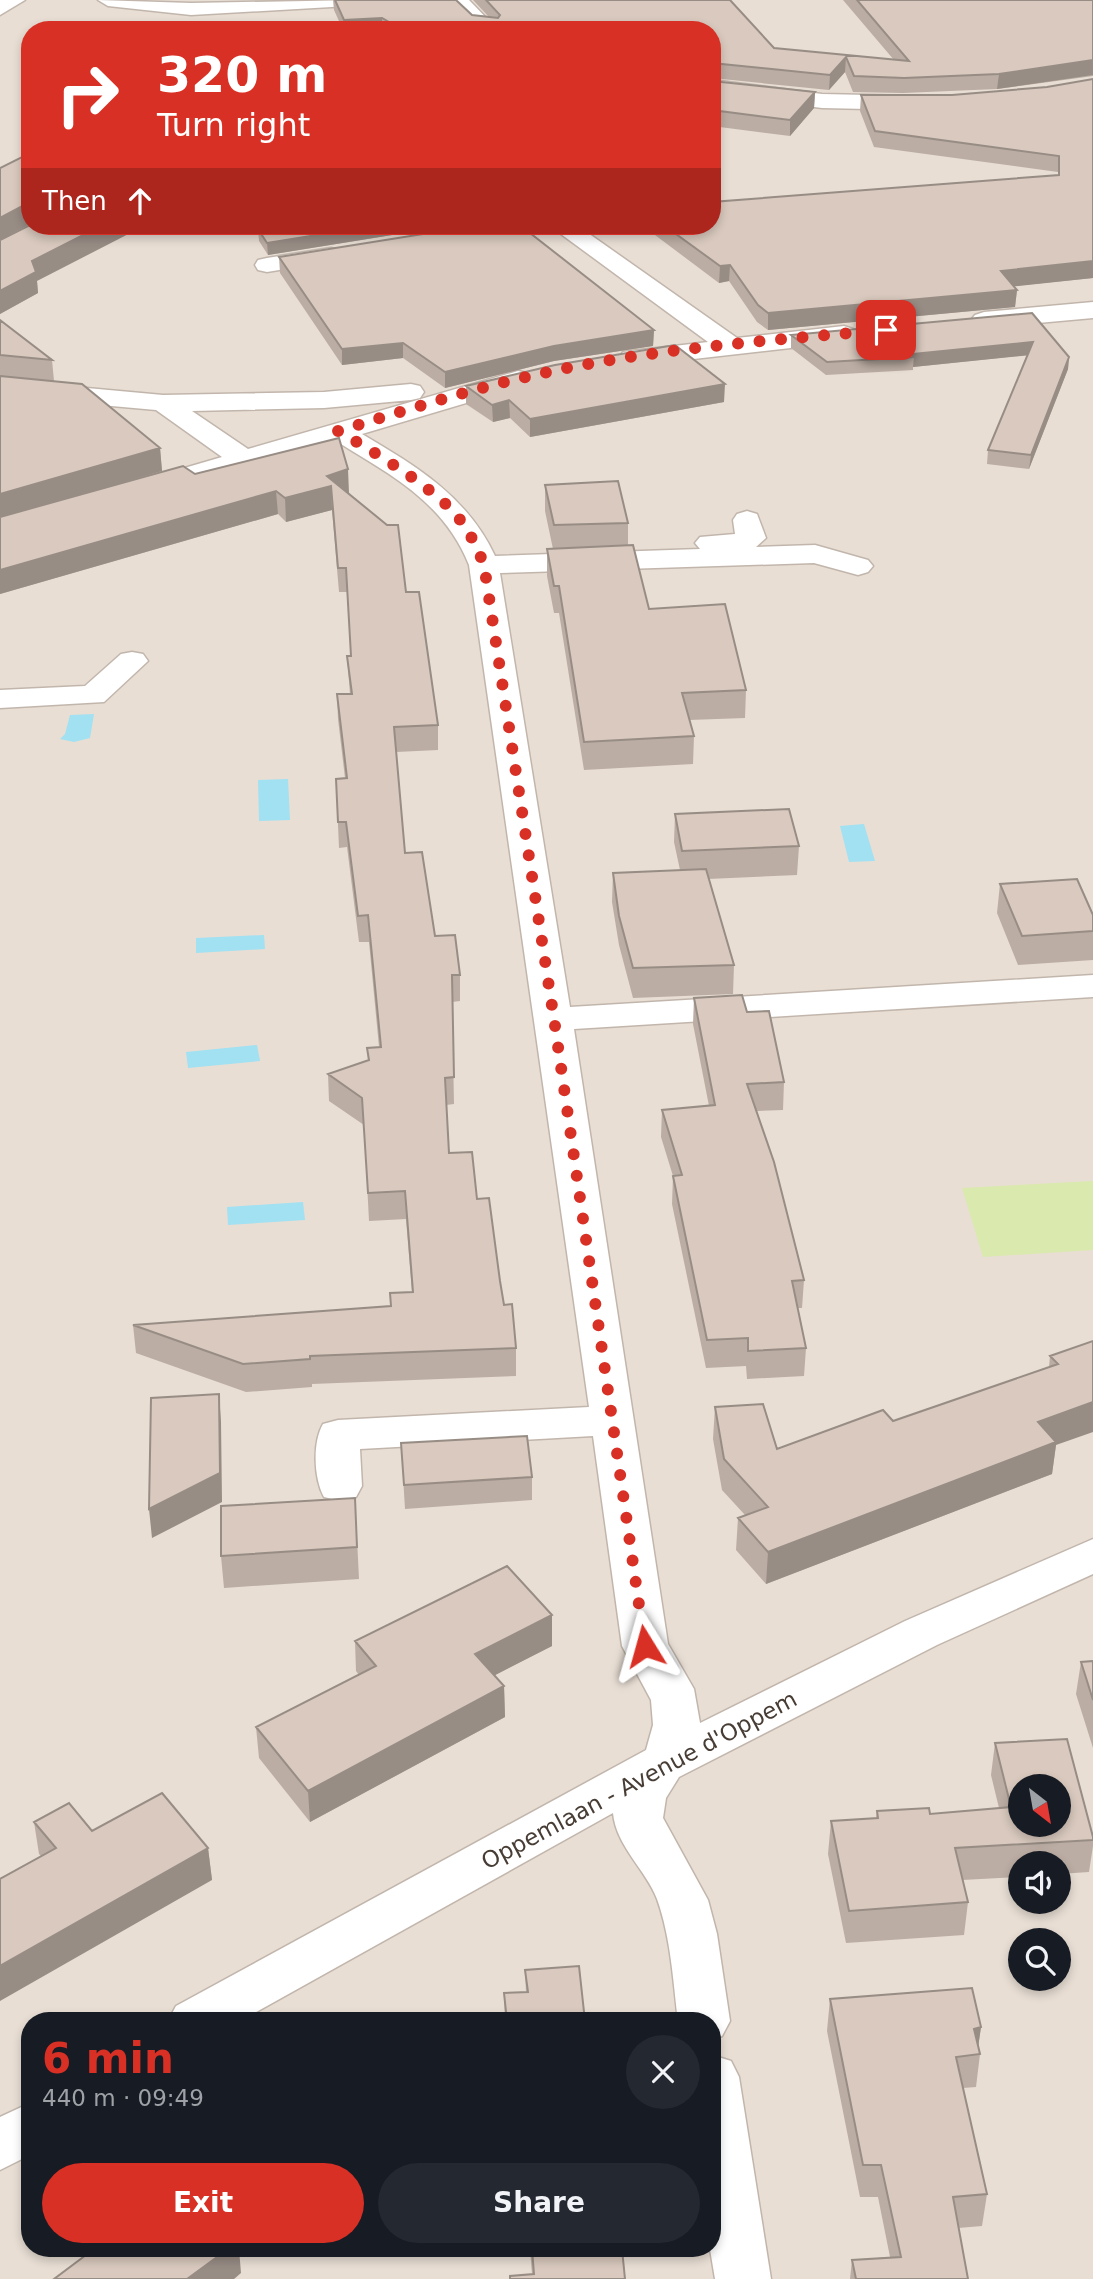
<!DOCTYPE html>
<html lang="en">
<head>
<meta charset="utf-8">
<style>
	body { margin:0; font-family:"DejaVu Sans",sans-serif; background:#242831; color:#f1f3f6; height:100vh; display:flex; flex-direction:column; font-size:26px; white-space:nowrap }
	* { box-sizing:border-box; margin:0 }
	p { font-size:23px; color:#9ea1a6 }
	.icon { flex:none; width:38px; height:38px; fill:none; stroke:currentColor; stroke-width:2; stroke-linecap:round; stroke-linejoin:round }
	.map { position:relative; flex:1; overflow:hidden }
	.drawer { position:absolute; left:21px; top:2012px; width:700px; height:245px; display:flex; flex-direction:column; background:#171b24; border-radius:28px; box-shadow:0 4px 10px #0003 }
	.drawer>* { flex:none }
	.hud { position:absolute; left:21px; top:21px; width:700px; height:214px; border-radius:28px; box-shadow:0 4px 10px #0003; background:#d93025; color:#fff; overflow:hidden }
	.needle { width:46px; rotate:149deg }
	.fabs { position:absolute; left:1008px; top:1774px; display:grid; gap:14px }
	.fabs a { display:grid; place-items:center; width:63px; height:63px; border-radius:50%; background:#171b24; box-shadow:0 4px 10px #0003; font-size:35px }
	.pin { position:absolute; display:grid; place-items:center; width:60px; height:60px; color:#fff; margin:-30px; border-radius:14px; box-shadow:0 4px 10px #0006 }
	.me { position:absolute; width:77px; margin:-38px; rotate:352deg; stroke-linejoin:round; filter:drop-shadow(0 0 5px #0008) }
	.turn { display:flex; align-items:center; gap:24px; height:147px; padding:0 21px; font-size:32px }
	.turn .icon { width:91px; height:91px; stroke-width:2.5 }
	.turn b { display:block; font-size:49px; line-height:60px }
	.then { display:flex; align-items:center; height:66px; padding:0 21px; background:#0003; gap:14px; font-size:26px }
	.round { display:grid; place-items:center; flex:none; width:74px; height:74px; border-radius:37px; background:#242831 }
	.head { display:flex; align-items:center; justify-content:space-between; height:119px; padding:0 21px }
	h1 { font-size:42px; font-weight:700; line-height:52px; color:#d93025 }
	.primary-button { display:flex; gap:14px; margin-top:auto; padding:14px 21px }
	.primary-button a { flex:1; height:80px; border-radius:42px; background:#d93025; color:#fff; font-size:28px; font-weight:700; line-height:80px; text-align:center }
	.primary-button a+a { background:#242831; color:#f1f3f6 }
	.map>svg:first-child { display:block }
	.residential { fill:#e8ded4; fill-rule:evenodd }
	.green { fill:#dae9ae }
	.water { fill:#a1e1f2 }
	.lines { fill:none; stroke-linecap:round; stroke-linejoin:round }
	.minor-casing { stroke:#c2b6ac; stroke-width:3 }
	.minor { fill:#fff; fill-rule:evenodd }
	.wall { fill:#bbada3 }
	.shaded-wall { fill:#988d85 }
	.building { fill:#d9c9be; stroke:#988d85; stroke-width:2; fill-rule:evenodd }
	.route { stroke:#d93025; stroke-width:12; stroke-dasharray:0 21.6 }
	.labels { text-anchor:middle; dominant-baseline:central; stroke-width:5; stroke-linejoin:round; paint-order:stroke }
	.near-street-label { font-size:23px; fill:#473d35; stroke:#fff }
</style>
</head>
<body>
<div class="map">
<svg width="1093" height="2279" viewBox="0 0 1093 2279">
	<rect width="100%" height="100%" fill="#f4ede6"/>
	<!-- residential -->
	<path class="residential" d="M 0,0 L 1093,0 L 1093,2279 L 0,2279 ZM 30,30 L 712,30 L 712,226 L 30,226 ZM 1020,1787 L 1059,1787 L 1059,1825 L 1020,1825 ZM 1020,1864 L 1059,1864 L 1059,1902 L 1020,1902 ZM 1020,1941 L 1059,1941 L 1059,1979 L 1020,1979 ZM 30,2021 L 712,2021 L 712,2249 L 30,2249 Z"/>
	<!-- green -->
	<path class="green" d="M 1093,1181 L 1093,1250 L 983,1257 L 962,1188 Z"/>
	<!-- water -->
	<path class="water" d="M 94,714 L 90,738 L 74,742 L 60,739 L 65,734 L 70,715 Z
		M 288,779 L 290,820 L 259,821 L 258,780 Z
		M 864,824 L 875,861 L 849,862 L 840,826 Z
		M 264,935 L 265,949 L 196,953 L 196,938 Z
		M 257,1045 L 260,1061 L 188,1068 L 186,1052 Z
		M 303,1202 L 305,1220 L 228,1225 L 227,1207 Z"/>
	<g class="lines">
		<defs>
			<path id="minor" d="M 0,0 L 25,0 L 0,15 Z
				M 98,0 L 191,3 L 359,0 L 349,6 L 191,15 L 108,6 Z
				M 449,0 L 469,0 L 498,30 C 468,30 465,25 449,0 Z
				M 712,80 L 822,94 L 914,96 L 925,103 L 914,110 L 822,108 L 712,94 Z
				M 550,226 L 578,226 L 737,338 L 844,326 L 853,329 L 857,334 L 853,339 L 844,342 L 632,366 L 623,364 L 619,358 L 623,352 L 708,342 Z
				M 331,248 L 340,250 L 343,255 L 340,260 L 267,272 L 258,270 L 255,265 L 258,260 L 267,258 Z
				M 1093,302 L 1093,318 L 984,328 L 975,325 L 971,320 L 975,315 L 984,312 Z
				M 518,371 L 527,373 L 531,379 L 527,385 L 362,434 C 416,466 467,496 495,556 L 700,549 L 695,543 L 700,537 L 735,534 L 733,520 L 737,514 L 747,511 L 757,514 L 766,538 L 756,547 L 815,545 L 868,560 L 873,566 L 868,572 L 858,575 L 814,563 L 500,573 L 570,1007 L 1093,975 L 1093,997 L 574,1029 L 668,1644 L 694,1689 L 700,1723 L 905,1621 L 1093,1539 L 1093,1574 L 937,1645 L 679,1777 L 666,1798 L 663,1818 L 708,1900 L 717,1934 L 730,2021 L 722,2036 L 712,2040 L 712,2021 L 678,2021 C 673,1981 671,1938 657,1899 C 646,1870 616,1846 613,1813 L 240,2021 L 168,2021 L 176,2006 L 646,1750 L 653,1725 L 651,1700 L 622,1646 L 593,1436 L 360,1449 L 362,1486 L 356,1497 L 340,1501 L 324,1497 C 314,1479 312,1443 323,1424 L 338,1420 L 589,1407 L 469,565 C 444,502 391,475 336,441 L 153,495 L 143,498 L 133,495 L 129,489 L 133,483 L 222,457 L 156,410 L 0,396 L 0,380 L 163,395 L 324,392 L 411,384 L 420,386 L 424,392 L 420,398 L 411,400 L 324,408 L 192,411 L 248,449 Z
				M 132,652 L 143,654 L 148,661 L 104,702 L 0,708 L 0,690 L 85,686 L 121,654 Z
				M 712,2055 L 731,2061 L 739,2077 L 771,2279 L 715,2279 L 710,2249 Z
				M 30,2103 L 30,2155 L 0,2170 L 0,2117 Z"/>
		</defs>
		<!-- minor casing -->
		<use href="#minor" class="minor-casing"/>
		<!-- minor -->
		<use href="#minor" class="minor"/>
	</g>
	<!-- wall -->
	<path class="wall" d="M 333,0 L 456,0 L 472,15 L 488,16 L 473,0 L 730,0 L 774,48 L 894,60 L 843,0 L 1093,0 L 1093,76 L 997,89 L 903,93 L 853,92 L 845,72 L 829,90 L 712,78 L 712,30 L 343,30 L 334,10 Z
		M 712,81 L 815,92 L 814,108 L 790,136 L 712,126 Z
		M 1047,87 L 1093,278 L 1014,286 L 1017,290 L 1015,307 L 768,330 L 757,322 L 729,281 L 719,283 L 643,226 L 712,226 L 1058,175 L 1058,172 L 874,147 L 860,111 L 861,95 L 952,95 Z
		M 30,153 L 30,224 L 3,238 L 37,281 L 38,293 L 0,314 L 0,168 Z
		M 274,226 L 448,226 L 268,255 L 259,241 L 258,229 Z
		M 279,257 L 654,330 L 653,346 L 554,361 L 445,388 L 403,358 L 342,365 L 280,273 Z
		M 0,320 L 52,360 L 54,381 L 160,448 L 162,471 L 84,494 L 195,474 L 349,493 L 406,592 L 438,725 L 438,750 L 396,752 L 405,853 L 435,936 L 460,975 L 460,1001 L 452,1002 L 454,1104 L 446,1105 L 449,1153 L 477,1199 L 500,1281 L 504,1305 L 516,1348 L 516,1376 L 312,1384 L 312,1387 L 246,1392 L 136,1353 L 133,1325 L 390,1306 L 412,1292 L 406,1219 L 369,1221 L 364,1125 L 329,1101 L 328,1074 L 368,1060 L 367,1048 L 379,1047 L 369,942 L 359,942 L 347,847 L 339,848 L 336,779 L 345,778 L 338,719 L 337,694 L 350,694 L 347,656 L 351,656 L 347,592 L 339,592 L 332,510 L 286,522 L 278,514 L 0,594 Z
		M 791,335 L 1069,357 L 1068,369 L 1029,469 L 987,464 L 988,450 L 1027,355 L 913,367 L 913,370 L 826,375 L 791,348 Z
		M 466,386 L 724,402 L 530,437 L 510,418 L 493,422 L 466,404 Z
		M 545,485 L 628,523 L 628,545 L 649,609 L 746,690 L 745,718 L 689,720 L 694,736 L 693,764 L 584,770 L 559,613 L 554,613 L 547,576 L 547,549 L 553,549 L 545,511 Z
		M 675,814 L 799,846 L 797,875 L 708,879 L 734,965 L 733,994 L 633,998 L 619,945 L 612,902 L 613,873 L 680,870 L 674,842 Z
		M 1000,884 L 1093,915 L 1093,960 L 1018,965 L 997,913 Z
		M 694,998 L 747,1012 L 784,1082 L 783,1110 L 757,1111 L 804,1280 L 802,1308 L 798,1308 L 806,1348 L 804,1376 L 747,1379 L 746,1366 L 706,1368 L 672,1204 L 673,1176 L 661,1137 L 662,1110 L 709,1106 L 693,1024 Z
		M 1093,1341 L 1056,1445 L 1052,1474 L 766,1584 L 736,1550 L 738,1518 L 745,1515 L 722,1490 L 713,1439 L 715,1407 L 777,1449 L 893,1421 L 1049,1367 L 1050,1356 Z
		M 401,1443 L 532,1477 L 532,1500 L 405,1509 Z
		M 355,1498 L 359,1579 L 224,1588 L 221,1556 Z
		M 552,1615 L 552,1646 L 494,1675 L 504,1686 L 505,1717 L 310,1822 L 259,1758 L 256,1727 L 359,1675 L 356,1671 L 355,1641 Z
		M 1093,1661 L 1093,1748 L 1076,1694 L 1081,1662 Z
		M 995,1743 L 1093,1837 L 1093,1846 L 1089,1872 L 1059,1874 L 1059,1864 L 1020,1864 L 1020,1877 L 962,1880 L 968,1902 L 964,1935 L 846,1943 L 828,1854 L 831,1821 L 876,1818 L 877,1811 L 930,1814 L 999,1808 L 991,1775 Z
		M 34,1822 L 208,1848 L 212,1880 L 41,1856 L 39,1854 Z
		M 525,1970 L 585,2021 L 505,2021 L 504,1993 L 526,1992 Z
		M 830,1999 L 981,2027 L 978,2047 L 980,2054 L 976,2087 L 963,2088 L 987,2194 L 982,2226 L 958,2228 L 968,2279 L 850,2279 L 852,2260 L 890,2257 L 878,2197 L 860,2197 L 827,2031 Z
		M 530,2249 L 622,2249 L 532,2274 Z"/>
	<!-- shaded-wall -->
	<path class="shaded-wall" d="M 382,18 L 382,30 L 345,30 L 344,20 Z
		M 846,57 L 845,72 L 829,90 L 830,75 Z
		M 1093,60 L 1093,75 L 997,89 L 999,74 Z
		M 815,92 L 814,108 L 790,136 L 790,120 Z
		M 28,203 L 30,224 L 0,240 L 0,218 Z
		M 101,226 L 144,226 L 37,281 L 38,293 L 0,314 L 0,291 L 32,261 Z
		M 373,226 L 448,226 L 268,255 L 267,243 Z
		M 1093,261 L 1093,278 L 999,288 L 1001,271 Z
		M 730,265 L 729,281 L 719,283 L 720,266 Z
		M 1017,290 L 1015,307 L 768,330 L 768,313 Z
		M 654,330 L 653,346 L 554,361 L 445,388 L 445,372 L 554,346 Z
		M 1033,342 L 1031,355 L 913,367 L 914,357 L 912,354 Z
		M 403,343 L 403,358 L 342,365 L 342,349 Z
		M 1069,357 L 1068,369 L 1029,469 L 1031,455 Z
		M 725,384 L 724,402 L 530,437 L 530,419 Z
		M 509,400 L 510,418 L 493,422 L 492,405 Z
		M 160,448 L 162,471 L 0,518 L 0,494 Z
		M 348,469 L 349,493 L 332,498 L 331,486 L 332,510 L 286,522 L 285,498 L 327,476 Z
		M 276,491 L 278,514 L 0,594 L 0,570 Z
		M 219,1394 L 221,1422 L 222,1502 L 152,1538 L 149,1509 Z
		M 1093,1402 L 1093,1432 L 1056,1445 L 1052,1474 L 766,1584 L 768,1552 L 1038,1422 Z
		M 552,1615 L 552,1646 L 476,1685 L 475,1654 Z
		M 504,1686 L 505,1717 L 310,1822 L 308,1791 Z
		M 208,1848 L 212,1880 L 0,2001 L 0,1966 Z
		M 981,2027 L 977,2055 L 974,2029 Z
		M 228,2249 L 239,2249 L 241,2273 L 234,2279 L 187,2279 Z"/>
	<!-- building -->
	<path class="building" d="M 335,0 L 456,0 L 472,15 L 498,18 L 500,15 L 486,0 L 730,0 L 774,48 L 909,61 L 857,0 L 1093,0 L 1093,60 L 999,74 L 904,78 L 854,76 L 846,57 L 830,75 L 712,63 L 712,30 L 403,30 L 382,18 L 344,20 Z
		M 1093,79 L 1093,261 L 1001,271 L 1017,290 L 768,313 L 758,305 L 730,265 L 720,266 L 665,226 L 712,226 L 712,202 L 1059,175 L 1059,156 L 875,131 L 861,95 L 952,95 L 1047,87 Z
		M 712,81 L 815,92 L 790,120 L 712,110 Z
		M 30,153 L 30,203 L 28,203 L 0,218 L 0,168 Z
		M 30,225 L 101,226 L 32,261 L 36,272 L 0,291 L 0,240 Z
		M 274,226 L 373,226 L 267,243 L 258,229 Z
		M 473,226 L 521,226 L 654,330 L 554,346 L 445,372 L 403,343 L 342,349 L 279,257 Z
		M 1032,313 L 1069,357 L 1031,455 L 988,450 L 1033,342 L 912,354 L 914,357 L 827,362 L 791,335 Z
		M 0,320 L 52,360 L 0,355 Z
		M 675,345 L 725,384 L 530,419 L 509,400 L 492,405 L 466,386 L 555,365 Z
		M 0,376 L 82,384 L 160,448 L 0,494 Z
		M 339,438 L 348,469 L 327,476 L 387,525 L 398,525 L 406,592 L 419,592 L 438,725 L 394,727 L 405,853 L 422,852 L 435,936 L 455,935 L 460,975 L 452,975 L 454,1077 L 445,1078 L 449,1153 L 472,1152 L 477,1199 L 489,1198 L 500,1281 L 504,1305 L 512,1304 L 516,1348 L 310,1356 L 310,1359 L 243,1364 L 133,1325 L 391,1306 L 390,1293 L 413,1292 L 405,1191 L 368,1193 L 362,1098 L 328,1074 L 369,1060 L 367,1048 L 381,1047 L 368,915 L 358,916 L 346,822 L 338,822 L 336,779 L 347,778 L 337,694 L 352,694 L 347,656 L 351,656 L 346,568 L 338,568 L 331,486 L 285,498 L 276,491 L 0,570 L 0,517 L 183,466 L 195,474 Z
		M 618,481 L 628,523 L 554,525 L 545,485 Z
		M 633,545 L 649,609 L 725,604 L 746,690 L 682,693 L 694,736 L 584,742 L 559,586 L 554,586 L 547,549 Z
		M 789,809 L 799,846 L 682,851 L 675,814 Z
		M 706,869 L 734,965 L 633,968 L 619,916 L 613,873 Z
		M 1077,879 L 1093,915 L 1093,931 L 1022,936 L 1000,884 Z
		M 742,995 L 747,1012 L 769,1011 L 784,1082 L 747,1084 L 774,1162 L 804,1280 L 792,1281 L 806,1348 L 748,1351 L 748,1338 L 707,1340 L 673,1176 L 682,1175 L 662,1110 L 715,1105 L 694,998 Z
		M 1093,1341 L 1093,1402 L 1038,1422 L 1056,1442 L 768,1552 L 738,1518 L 768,1507 L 724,1459 L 715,1407 L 763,1404 L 777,1449 L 883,1410 L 893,1421 L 1058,1364 L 1050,1356 Z
		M 219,1394 L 220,1473 L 149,1509 L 151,1398 Z
		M 527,1436 L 532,1477 L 404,1485 L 401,1443 Z
		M 355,1498 L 357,1547 L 221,1556 L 221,1506 Z
		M 507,1566 L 552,1615 L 475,1654 L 504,1686 L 308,1791 L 256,1727 L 376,1666 L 355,1641 Z
		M 1093,1661 L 1093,1700 L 1081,1662 Z
		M 1067,1739 L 1093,1837 L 1093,1840 L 955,1848 L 968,1902 L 849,1911 L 831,1821 L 878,1818 L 877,1811 L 929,1808 L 930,1814 L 1011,1807 L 995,1743 ZM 1020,1787 L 1059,1787 L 1059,1825 L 1020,1825 Z
		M 162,1793 L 208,1848 L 0,1966 L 0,1879 L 56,1848 L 34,1822 L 69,1803 L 92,1831 Z
		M 579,1966 L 585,2021 L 507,2021 L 504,1993 L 528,1992 L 525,1970 Z
		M 972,1988 L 981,2027 L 974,2029 L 980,2054 L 956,2057 L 987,2194 L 953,2197 L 968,2279 L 856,2279 L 852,2260 L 901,2257 L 881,2165 L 863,2165 L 830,1999 Z
		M 94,2249 L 228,2249 L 187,2279 L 54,2279 Z
		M 532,2249 L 622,2249 L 625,2279 L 510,2279 L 510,2276 L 534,2274 Z"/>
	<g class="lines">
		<!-- route -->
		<path class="route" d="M 645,1646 L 554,1019 L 484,565 C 478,550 471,534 461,521 C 439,490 372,451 338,431 C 407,410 477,387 548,372 C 658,348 773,340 886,330"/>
	</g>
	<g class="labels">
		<!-- near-street labels -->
		<g class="near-street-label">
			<text transform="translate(639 1780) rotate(-28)">Oppemlaan - Avenue d'Oppem</text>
		</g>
	</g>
</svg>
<div class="fabs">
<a><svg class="needle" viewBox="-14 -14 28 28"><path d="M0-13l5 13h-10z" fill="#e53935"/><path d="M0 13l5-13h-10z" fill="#9ea1a6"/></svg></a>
<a><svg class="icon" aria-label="sound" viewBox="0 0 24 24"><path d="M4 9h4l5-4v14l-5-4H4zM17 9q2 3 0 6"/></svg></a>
<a><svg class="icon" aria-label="search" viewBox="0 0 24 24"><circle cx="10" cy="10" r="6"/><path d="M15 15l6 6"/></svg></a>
</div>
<div class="pin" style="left:886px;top:330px;background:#d93025"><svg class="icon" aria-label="arrive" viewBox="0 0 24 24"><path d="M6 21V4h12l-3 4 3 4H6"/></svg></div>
<svg class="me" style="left:645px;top:1646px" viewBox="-20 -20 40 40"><path d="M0-17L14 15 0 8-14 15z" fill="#d93025" stroke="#fff" stroke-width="4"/></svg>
<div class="hud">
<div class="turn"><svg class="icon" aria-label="right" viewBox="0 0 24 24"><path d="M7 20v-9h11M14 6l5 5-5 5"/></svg><div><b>320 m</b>Turn right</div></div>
<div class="then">Then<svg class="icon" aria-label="ahead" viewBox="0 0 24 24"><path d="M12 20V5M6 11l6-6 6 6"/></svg></div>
</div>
<section class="drawer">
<div class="head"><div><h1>6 min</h1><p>440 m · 09:49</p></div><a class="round"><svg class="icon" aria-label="close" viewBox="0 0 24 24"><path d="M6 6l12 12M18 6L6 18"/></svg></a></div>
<div class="primary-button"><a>Exit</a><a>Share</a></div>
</section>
</div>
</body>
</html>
